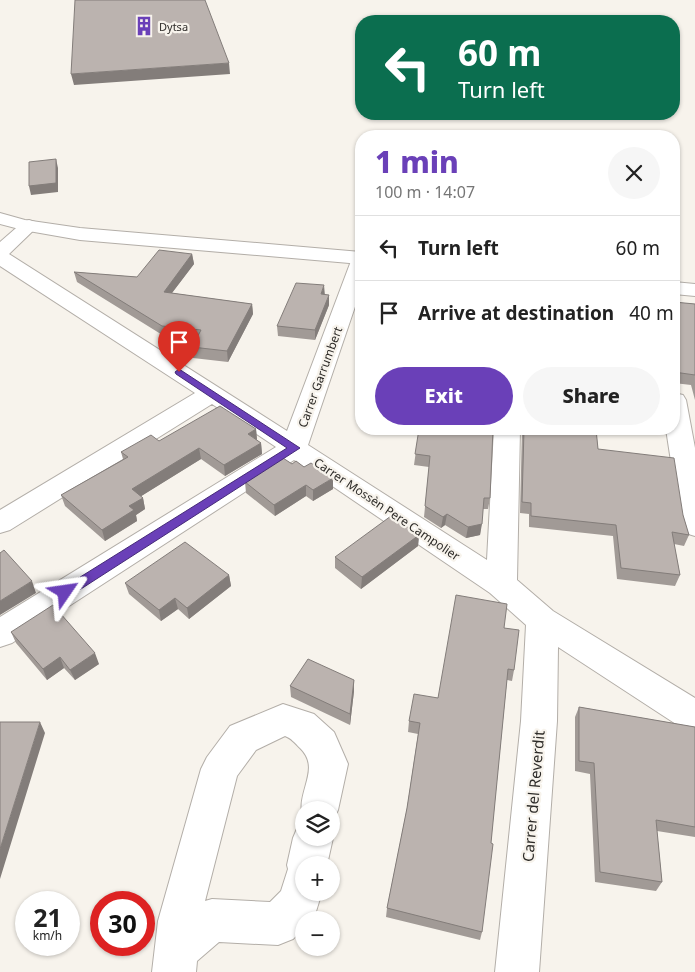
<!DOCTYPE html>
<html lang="en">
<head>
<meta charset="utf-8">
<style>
	body { margin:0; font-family:"Noto Sans",sans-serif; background:#f6f6f6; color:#222; height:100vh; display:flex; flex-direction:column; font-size:19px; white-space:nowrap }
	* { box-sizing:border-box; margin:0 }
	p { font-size:16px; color:#767676 }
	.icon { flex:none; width:28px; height:28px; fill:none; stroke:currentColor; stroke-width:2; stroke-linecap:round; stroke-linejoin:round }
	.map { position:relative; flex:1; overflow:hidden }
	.side { position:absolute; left:355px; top:130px; width:325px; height:305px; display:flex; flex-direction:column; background:#fff; border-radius:20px; box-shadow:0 1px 4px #0004 }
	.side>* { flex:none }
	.guide { position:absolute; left:355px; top:15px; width:325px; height:105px; border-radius:20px; box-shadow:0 1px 4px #0004; background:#0b6e4f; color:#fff; overflow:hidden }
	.controls { position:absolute; left:295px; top:801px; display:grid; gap:10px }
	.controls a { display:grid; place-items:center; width:45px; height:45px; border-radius:50%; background:#fff; box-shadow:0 1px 4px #0004; font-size:25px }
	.speed { position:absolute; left:15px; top:891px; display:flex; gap:10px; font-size:25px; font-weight:700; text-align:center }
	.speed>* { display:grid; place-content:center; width:65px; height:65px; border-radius:50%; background:#fff; box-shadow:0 1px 4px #0004; line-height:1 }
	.speed small { font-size:12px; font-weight:400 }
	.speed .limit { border:8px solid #d22; background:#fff; color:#111 }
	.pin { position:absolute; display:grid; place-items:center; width:42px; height:42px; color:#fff; margin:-51px -21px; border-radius:50% 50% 50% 0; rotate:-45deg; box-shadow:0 0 5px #0007 }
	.pin .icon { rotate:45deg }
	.me { position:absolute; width:55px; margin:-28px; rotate:58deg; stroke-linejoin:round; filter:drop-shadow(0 0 4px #0008) }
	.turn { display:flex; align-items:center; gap:18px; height:105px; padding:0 20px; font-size:22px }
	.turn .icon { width:65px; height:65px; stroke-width:2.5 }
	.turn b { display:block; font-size:35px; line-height:42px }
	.round { display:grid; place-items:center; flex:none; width:52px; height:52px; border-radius:26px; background:#f6f6f6 }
	.overview { display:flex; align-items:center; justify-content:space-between; height:85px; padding:0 20px }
	h1 { font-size:30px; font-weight:800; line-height:38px; color:#6a40b8 }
	.button { display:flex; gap:10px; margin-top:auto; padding:10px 20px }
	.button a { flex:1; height:58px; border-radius:30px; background:#6a40b8; color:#fff; font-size:20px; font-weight:800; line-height:58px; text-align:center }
	.button a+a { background:#f6f6f6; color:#222 }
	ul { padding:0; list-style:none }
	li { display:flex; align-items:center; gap:15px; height:65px; padding:0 20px; border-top:1px solid #e0e0e0 }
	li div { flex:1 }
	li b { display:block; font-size:19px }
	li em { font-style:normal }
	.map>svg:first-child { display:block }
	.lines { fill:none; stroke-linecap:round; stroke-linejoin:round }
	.street-casing { stroke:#b3aea8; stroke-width:2 }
	.secondary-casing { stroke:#b3aea8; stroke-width:2 }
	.street { fill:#fff; fill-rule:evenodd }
	.secondary { fill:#fff; fill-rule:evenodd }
	.wall { fill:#a19a96 }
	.shaded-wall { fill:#837d7a }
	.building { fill:#bbb3af; stroke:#837d7a }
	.route { fill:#6a40b8; stroke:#452a78 }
	.labels { text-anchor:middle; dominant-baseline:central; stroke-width:4.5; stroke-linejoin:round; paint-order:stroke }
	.far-poi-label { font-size:11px; fill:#2d2b28; stroke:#f7f3ec; text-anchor:start }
	.street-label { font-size:12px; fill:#2d2b28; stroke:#f7f3ec }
	.near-street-label { font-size:15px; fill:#2d2b28; stroke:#f7f3ec }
</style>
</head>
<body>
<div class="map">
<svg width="695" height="972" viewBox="0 0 695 972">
	<rect width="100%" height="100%" fill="#f7f3ec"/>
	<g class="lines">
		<defs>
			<path id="street" d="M 29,220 L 35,222 L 38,226 L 9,254 L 287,431 L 351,261 L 354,257 L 361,255 L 361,289 L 308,445 L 487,560 L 494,429 L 520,429 L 517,580 L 553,611 L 695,698 L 695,733 L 682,728 L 558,647 L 557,721 L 539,972 L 495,972 L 521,721 L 526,625 L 490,593 L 294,460 L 12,643 L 0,647 L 0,617 L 276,447 L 212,404 L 10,530 L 0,533 L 0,510 L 195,393 L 0,266 L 0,242 L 23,222 Z
				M 674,393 L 683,395 L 686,400 L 695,448 L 695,536 L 685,533 L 681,526 L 666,429 L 674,429 Z
				M 283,704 L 314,714 L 334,732 L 348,764 L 338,810 L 331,824 L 331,810 L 304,810 L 304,820 C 293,794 323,770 300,748 C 295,743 291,738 285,736 L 256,750 L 237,776 L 205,901 L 212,899 L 270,902 L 281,891 L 288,869 L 287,865 L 293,838 L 299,824 L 304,822 L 304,838 L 331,838 L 331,834 L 333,838 L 327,865 L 304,865 L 304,892 L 322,892 L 314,918 L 312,920 L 304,920 L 304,928 L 293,939 L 278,945 L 219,942 L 197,961 L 196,972 L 152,972 L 158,921 L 201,769 L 207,757 L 230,726 Z"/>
			<path id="secondary" d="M 0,213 L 25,220 L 80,228 L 361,252 L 361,264 L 80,240 L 23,230 L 0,224 Z
				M 674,282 L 695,284 L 695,296 L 674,294 Z"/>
		</defs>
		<!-- street casing -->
		<use href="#street" class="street-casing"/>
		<!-- secondary casing -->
		<use href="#secondary" class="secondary-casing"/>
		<!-- street -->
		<use href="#street" class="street"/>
		<!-- secondary -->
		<use href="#secondary" class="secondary"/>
	</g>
	<!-- wall -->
	<path class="wall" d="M 192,254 L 194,264 L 172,293 L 252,304 L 253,314 L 228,362 L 193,358 L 192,347 L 196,340 L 164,336 L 77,282 L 74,272 L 137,277 Z
		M 325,295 L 329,305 L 315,340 L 278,336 L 277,326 Z
		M 674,302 L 695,304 L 695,400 L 691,385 L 674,383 Z
		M 361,363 L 361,382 L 359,382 L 359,371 Z
		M 360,395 L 361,395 L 361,406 L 360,406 Z
		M 256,429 L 257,440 L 261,443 L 262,454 L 225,476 L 201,459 L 141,496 L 143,498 L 145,509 L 136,515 L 137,521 L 105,541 L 65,506 L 61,495 L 123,459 L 121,452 L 159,441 Z
		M 419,429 L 490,498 L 488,509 L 483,509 L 480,535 L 466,538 L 445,525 L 441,528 L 424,517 L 429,467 L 414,465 Z
		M 522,429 L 596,429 L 598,449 L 683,515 L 689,535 L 684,546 L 674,544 L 680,575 L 675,586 L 617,579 L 613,536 L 529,527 L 529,514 L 520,513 Z
		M 292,464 L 333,489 L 313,501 L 306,496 L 275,516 L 246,493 L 245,482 Z
		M 419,535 L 418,546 L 361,589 L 335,568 L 335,557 Z
		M 229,575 L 231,586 L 189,619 L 178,609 L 161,621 L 129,594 L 125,583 Z
		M 504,628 L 514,670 L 512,681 L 507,680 L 482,932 L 480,940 L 386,917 L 387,908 L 407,808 L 418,734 L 408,732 L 409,721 L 438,698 Z
		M 11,632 L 99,664 L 75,680 L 64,668 L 47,680 L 16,643 Z
		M 354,680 L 354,691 L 350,725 L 291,697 L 290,686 Z
		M 579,707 L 695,727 L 695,837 L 657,831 L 662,882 L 656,891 L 595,882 L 590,774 L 575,771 L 575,717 Z"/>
	<!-- shaded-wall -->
	<path class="shaded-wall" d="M 229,63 L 230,74 L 74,85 L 71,74 Z
		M 56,159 L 58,168 L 58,192 L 31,195 L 29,186 Z
		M 192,254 L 194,264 L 165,302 L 164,292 Z
		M 324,285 L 325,296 L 321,294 Z
		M 329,295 L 329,305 L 315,340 L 315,330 Z
		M 252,304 L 253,314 L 228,362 L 227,351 Z
		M 256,429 L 257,440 L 248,434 Z
		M 261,443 L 262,454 L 225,476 L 224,465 Z
		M 199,448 L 201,459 L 135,500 L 132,489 Z
		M 333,478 L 333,489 L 313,501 L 313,490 Z
		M 306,485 L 306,496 L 275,516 L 274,505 Z
		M 143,498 L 145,509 L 136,515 L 137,521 L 105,541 L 102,530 L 129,506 Z
		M 447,514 L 445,525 L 441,528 L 443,517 Z
		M 482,524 L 480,535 L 466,538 L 468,527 Z
		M 419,535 L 418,546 L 361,589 L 362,577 Z
		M 229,575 L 231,586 L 189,619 L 187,608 Z
		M 32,581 L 36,593 L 0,615 L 0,601 Z
		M 175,598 L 178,609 L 161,621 L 159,610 Z
		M 95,653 L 99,664 L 75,680 L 70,670 Z
		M 60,657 L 64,668 L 47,680 L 43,669 Z
		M 354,680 L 354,691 L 350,725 L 350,714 Z
		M 40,722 L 45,733 L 0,879 L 0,849 Z"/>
	<!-- building -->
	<path class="building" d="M 75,0 L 205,0 L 229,63 L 71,74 Z
		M 56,159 L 56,183 L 29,186 L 29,162 Z
		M 159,250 L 192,254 L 164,292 L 252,304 L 227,351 L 192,347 L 201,330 L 162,326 L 74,272 L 137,277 Z
		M 296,283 L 324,285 L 321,294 L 329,295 L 315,330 L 277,326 Z
		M 674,302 L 695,304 L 695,375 L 674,372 Z
		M 361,363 L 361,371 L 359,371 Z
		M 220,406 L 256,429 L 248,434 L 261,443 L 224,465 L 199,448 L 132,489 L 143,498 L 129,506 L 134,510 L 102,530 L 61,495 L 128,457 L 121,452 L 151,435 L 159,441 Z
		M 419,429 L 493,429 L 490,498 L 484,498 L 482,524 L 468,527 L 447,514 L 443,517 L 425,506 L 430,456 L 415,454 Z
		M 524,429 L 596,429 L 598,449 L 674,458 L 683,515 L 689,535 L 672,532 L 680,575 L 621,568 L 616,525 L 531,516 L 531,503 L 522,502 Z
		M 283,458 L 292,464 L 296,461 L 304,467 L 311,463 L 333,478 L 313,490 L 306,485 L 274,505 L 245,482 Z
		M 391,516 L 419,535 L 362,577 L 335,557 Z
		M 185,542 L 229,575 L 187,608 L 175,598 L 159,610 L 125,583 Z
		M 4,550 L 32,581 L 0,601 L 0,553 Z
		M 456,595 L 507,604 L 504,628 L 519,630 L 514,670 L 508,669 L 491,843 L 493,844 L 482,932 L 387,908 L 407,808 L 420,723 L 409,721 L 414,694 L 438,698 Z
		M 53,605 L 95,653 L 70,670 L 60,657 L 43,669 L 11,632 Z
		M 308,659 L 354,680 L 350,714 L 290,686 Z
		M 579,707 L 695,727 L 695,827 L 656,820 L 662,882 L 600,872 L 594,763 L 579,761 Z
		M 0,722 L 40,722 L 0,849 Z"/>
	<!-- route -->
	<path class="route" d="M 179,369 L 300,448 L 70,596 L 61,596 L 59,592 L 61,589 L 287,448 L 176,374 L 175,372 Z"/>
	<!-- icons -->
	<defs>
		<symbol id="building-bare" viewBox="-9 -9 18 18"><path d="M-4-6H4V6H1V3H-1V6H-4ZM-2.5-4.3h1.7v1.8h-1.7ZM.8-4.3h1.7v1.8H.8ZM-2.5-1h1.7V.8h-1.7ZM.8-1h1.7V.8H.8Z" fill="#6a40b8" stroke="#f7f3ec" stroke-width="2.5" paint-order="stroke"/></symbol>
	</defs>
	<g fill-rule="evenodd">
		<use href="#building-bare" x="130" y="12" width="28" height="28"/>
	</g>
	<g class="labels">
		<!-- far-poi labels -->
		<g class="far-poi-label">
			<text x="159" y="26">Dytsa</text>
		</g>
		<!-- street labels -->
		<g class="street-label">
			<text transform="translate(320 377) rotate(-70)">Carrer Garrumbert</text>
			<text transform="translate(387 509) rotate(34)">Carrer Mossèn Pere Campolier</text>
		</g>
		<!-- near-street labels -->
		<g class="near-street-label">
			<text transform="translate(533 796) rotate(-85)">Carrer del Reverdit</text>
		</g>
	</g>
</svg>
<div class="controls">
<a><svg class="icon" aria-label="layers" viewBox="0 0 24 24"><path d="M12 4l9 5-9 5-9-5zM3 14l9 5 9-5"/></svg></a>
<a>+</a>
<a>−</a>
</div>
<div class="speed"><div>21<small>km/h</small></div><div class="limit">30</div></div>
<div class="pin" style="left:179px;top:372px;background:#d93025"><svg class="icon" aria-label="arrive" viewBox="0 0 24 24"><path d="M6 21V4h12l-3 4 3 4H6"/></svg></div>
<svg class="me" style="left:65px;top:592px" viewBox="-20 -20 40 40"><path d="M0-17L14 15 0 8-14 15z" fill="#6a40b8" stroke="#fff" stroke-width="4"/></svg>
<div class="guide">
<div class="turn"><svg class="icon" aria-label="left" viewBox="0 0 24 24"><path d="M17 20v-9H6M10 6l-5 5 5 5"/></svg><div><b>60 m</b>Turn left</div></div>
</div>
<section class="side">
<div class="overview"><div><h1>1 min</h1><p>100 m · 14:07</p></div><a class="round"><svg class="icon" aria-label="close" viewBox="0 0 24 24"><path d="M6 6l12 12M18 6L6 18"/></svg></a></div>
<ul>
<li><svg class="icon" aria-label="left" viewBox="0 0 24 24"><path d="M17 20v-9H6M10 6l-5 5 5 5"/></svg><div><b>Turn left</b></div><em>60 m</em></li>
<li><svg class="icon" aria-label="arrive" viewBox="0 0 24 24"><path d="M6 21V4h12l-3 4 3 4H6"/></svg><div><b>Arrive at destination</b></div><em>40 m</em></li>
</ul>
<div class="button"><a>Exit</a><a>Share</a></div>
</section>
</div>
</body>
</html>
